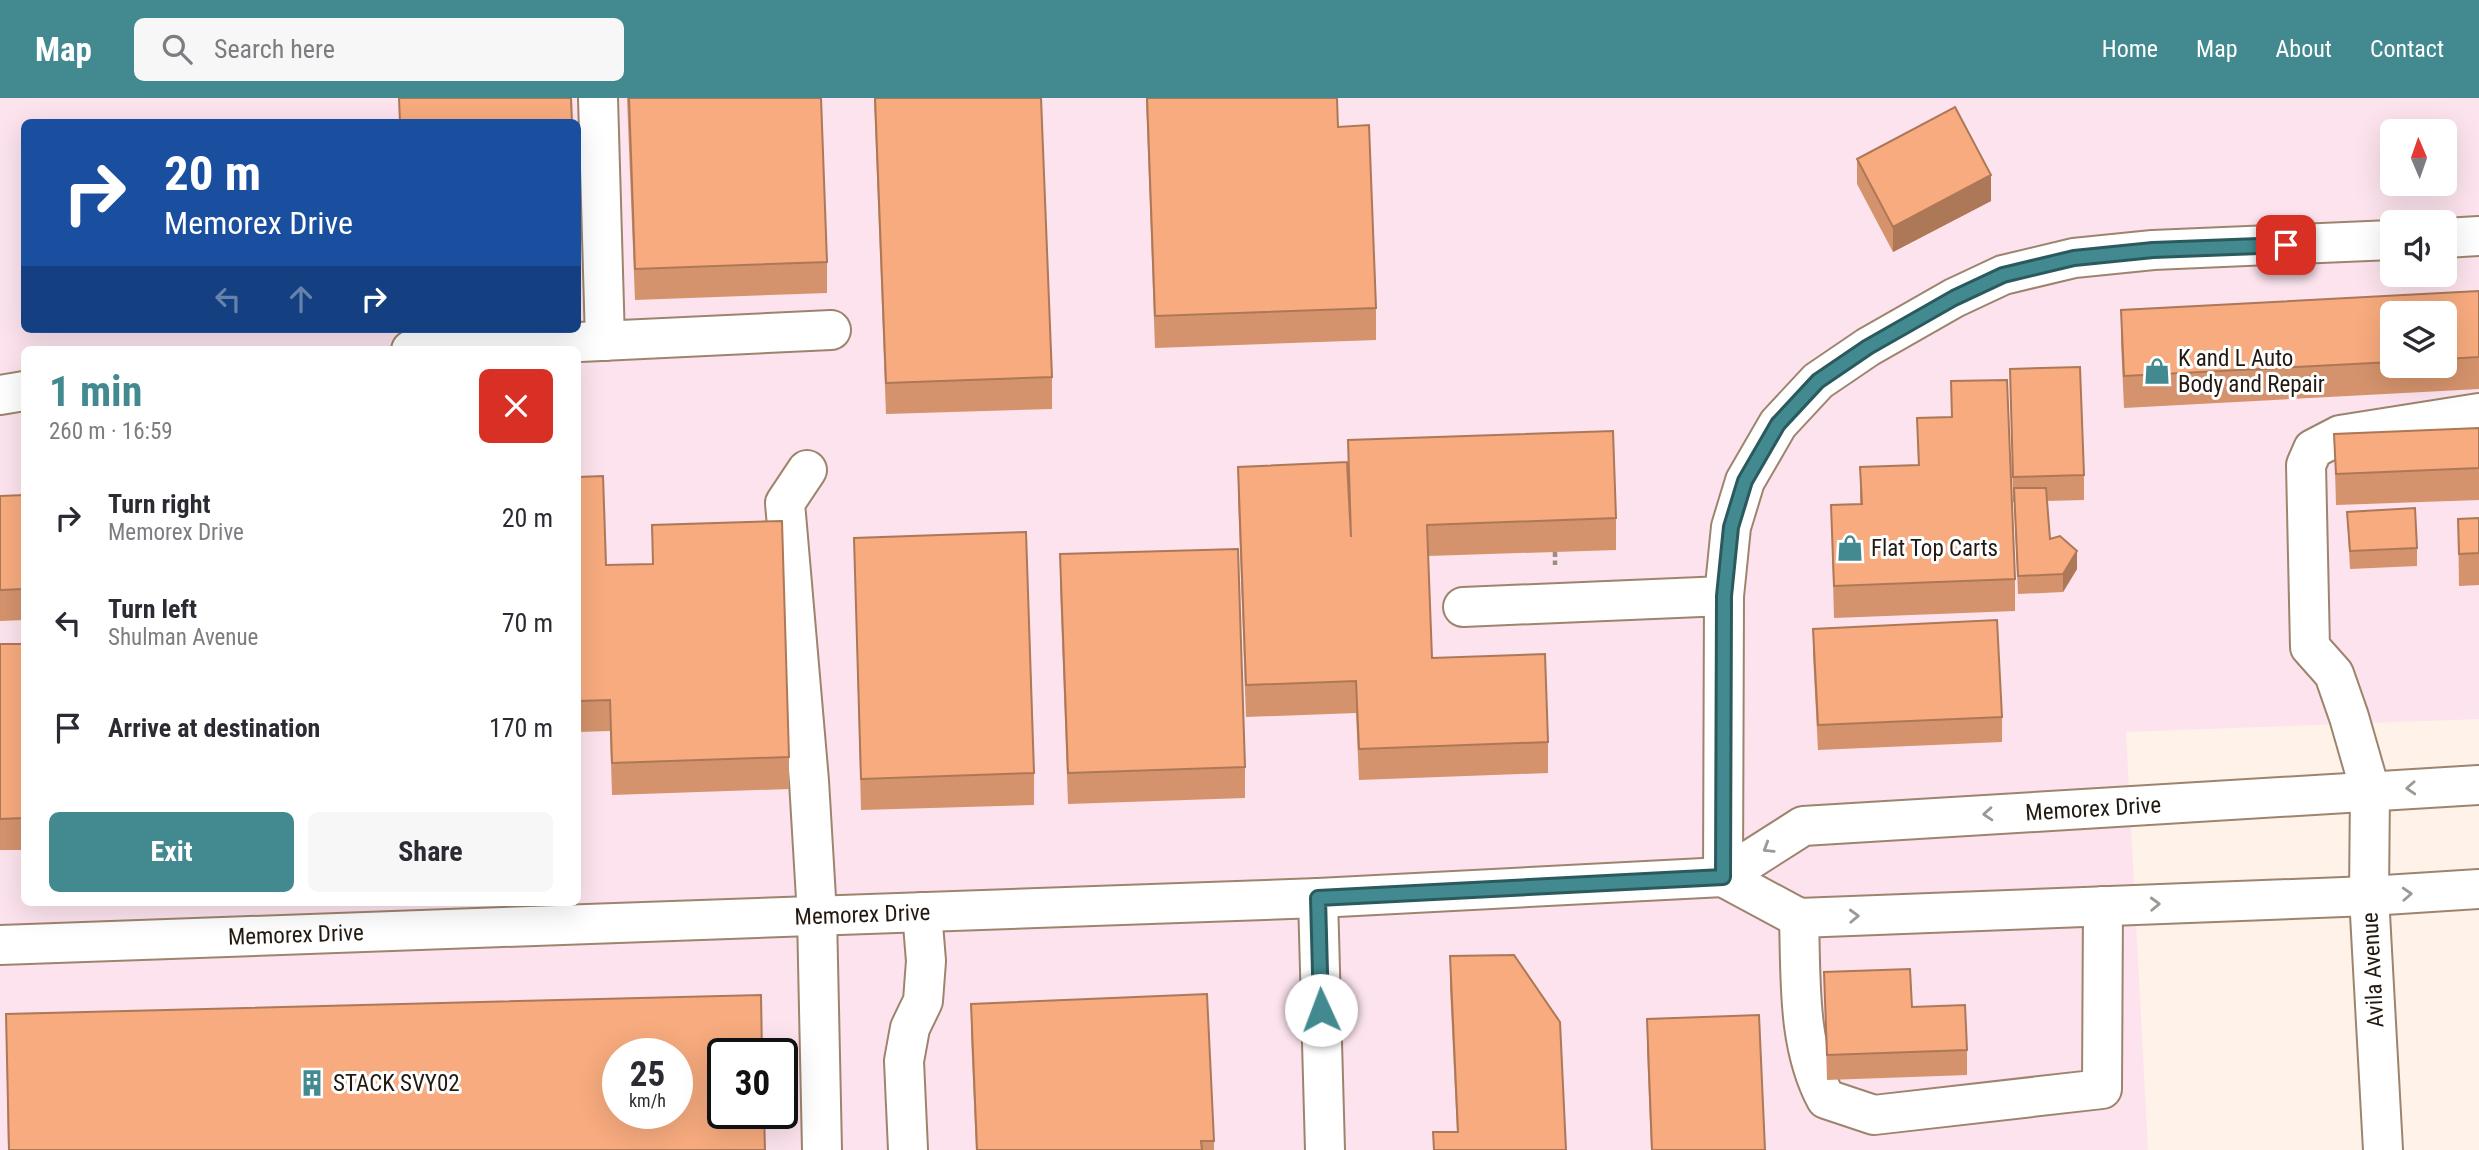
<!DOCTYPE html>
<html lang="en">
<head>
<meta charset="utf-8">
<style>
	body { margin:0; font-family:"Roboto Condensed",sans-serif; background:#f7f7f7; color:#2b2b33; height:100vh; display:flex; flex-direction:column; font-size:26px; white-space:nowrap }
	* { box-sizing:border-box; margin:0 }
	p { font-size:23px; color:#7c7c81 }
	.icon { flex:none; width:38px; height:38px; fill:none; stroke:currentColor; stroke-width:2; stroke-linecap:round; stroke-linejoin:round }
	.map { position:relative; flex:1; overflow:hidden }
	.drawer { position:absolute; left:21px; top:248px; width:560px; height:560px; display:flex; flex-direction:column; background:#fff; border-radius:10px; box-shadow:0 7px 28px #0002 }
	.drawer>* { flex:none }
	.guide { position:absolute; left:21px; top:21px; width:560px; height:214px; border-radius:10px; box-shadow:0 7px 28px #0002; background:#1a4fa0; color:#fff; overflow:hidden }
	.needle { width:46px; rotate:358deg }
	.controls { position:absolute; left:2380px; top:21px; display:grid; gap:14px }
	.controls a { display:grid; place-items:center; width:77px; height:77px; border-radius:10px; background:#fff; box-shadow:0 7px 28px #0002; font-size:35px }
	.speed { position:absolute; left:602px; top:940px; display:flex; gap:14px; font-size:35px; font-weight:700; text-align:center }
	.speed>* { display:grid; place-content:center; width:91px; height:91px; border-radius:50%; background:#fff; box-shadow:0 7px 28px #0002; line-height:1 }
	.speed small { font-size:18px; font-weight:400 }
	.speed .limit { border:4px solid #111; border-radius:10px; background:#fff; color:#111 }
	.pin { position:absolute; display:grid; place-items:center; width:60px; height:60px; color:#fff; margin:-30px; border-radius:14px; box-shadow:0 4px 10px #0006 }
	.me { position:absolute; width:77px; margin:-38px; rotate:358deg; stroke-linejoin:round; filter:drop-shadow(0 0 5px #0008) }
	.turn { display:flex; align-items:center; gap:24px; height:147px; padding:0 28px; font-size:32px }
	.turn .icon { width:91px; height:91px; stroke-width:2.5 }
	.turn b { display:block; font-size:49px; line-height:60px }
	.lanes { display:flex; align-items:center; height:66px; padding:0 28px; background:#0003; justify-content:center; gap:35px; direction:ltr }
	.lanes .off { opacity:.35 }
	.round { display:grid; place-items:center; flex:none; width:74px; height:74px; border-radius:10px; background:#f7f7f7 }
	.headline { display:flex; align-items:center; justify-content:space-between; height:119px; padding:0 28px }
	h1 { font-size:42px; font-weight:700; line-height:52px; color:#428a90 }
	.button { display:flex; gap:14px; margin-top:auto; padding:14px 28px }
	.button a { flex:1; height:80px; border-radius:10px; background:#428a90; color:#fff; font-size:28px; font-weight:700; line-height:80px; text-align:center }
	.button a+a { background:#f7f7f7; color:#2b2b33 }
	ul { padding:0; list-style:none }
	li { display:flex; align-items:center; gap:21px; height:105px; padding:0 28px }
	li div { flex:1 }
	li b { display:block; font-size:26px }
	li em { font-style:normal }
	header { display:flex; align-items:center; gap:42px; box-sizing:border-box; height:98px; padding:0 35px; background:#428a90; color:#fff }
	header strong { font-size:33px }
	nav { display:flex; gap:38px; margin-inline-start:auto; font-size:24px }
	.search { width:490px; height:63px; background:#f7f7f7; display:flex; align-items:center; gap:18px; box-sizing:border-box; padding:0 24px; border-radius:10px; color:#7c7c81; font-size:26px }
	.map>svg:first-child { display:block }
	.commercial { fill:#fce3ed; fill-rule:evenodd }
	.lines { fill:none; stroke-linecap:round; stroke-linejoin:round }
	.minor-casing { stroke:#9d846e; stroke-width:42 }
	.path { stroke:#998e85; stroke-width:4.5; stroke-dasharray:5 3.5; stroke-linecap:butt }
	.minor { stroke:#fff; stroke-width:38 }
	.wall { fill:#d4936c; fill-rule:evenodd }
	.shaded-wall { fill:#ad7858 }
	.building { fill:#f7ab7e; stroke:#ad7858; stroke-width:2; fill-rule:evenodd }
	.oneway { stroke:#9c9893 }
	.route-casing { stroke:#2b5a5e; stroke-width:18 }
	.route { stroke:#428a90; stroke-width:12 }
	.labels { text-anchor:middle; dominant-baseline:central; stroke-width:6; stroke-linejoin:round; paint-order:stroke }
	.poi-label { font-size:23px; fill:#231910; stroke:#fff; text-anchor:start }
	.street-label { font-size:23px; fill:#231910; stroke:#fff }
</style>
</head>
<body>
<header>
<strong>Map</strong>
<div class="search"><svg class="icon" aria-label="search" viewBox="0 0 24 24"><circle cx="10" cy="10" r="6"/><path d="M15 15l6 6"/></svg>Search here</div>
<nav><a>Home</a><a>Map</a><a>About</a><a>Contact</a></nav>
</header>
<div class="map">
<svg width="2479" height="1052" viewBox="0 0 2479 1052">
	<rect width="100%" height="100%" fill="#fef2e9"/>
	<!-- commercial -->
	<path class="commercial" d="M 0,0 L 2479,0 L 2479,621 L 2126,634 L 2148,1052 L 0,1052 ZM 24,24 L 578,24 L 578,231 L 24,231 ZM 2392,33 L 2445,33 L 2445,86 L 2392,86 ZM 2392,124 L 2445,124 L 2445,177 L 2392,177 ZM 2392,215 L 2445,215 L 2445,268 L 2392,268 ZM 24,252 L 578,252 L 578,805 L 24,805 ZM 618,956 L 677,956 L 677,1015 L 618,1015 ZM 723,956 L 782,956 L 782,1015 L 723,1015 Z"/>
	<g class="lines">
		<defs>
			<g id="minor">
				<path d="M 598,0 L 605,243"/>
				<path d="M 2445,140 L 2479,138"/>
				<path d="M 411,252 L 831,232"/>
				<path d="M 0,297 L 24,293"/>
				<path d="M 807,372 L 785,405 L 809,683 L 817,817 L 822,1052"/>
				<path d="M 1463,509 L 1724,498"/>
				<path d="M 1723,779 L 1724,498 L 1731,429 L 1745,383 L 1778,326 L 1818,283 L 1868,249 L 1954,200 L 2003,177 L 2074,160 L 2153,152 L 2392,142"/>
				<path d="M 1723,779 L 1799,820 L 2369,798 L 2479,791"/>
				<path d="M 1318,800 L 1325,1052"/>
				<path d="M 1799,820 C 1801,880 1797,947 1826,1001 L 1874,1017 L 2102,991 L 2103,808"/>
				<path id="s1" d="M 0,847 L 1318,800 L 1723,779 L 1803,728 L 2479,687"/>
				<path d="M 908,1052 L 904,963 L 910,930 L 923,903 L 926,863 L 922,814"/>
				<path d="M 2383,1052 L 2369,798 L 2370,692 L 2349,619 L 2334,576 L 2310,549 L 2306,367 L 2313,351 L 2340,337 L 2479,315"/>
			</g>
		</defs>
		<!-- minor casing -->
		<use href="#minor" class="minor-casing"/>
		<!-- path -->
		<path class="path" d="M 1555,454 L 1555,467"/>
		<!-- minor -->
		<use href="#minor" class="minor"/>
	</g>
	<!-- wall -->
	<path class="wall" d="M 627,0 L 821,0 L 827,164 L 827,195 L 635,202 Z
		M 874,0 L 1041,0 L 1052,279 L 1052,311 L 886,316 Z
		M 1146,0 L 1337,0 L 1338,29 L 1376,210 L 1376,242 L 1155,250 Z
		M 1857,61 L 1991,103 L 1893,154 L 1857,86 Z
		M 2479,193 L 2479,291 L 2124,310 L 2121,244 L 2121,212 ZM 2392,215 L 2445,215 L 2445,268 L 2392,268 Z
		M 2010,271 L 2084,377 L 2084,402 L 2047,403 L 2050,441 L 2077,471 L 2063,494 L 2018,496 L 2014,404 L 2013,404 Z
		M 1951,283 L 2015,481 L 2015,513 L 1834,520 L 1831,407 L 1860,406 L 1860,369 L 1918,367 L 1917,320 L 1951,319 Z
		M 2479,330 L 2479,402 L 2336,407 L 2334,336 Z
		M 1348,342 L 1616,420 L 1616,452 L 1428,458 L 1432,560 L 1548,644 L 1548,675 L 1359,682 L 1356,615 L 1246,619 L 1238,400 L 1238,369 L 1348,385 Z
		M 578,379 L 606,467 L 652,466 L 652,427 L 789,659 L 789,691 L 612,697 L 610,633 L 578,634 Z
		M 24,397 L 24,522 L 0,523 L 0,398 Z
		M 2347,414 L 2417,450 L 2417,468 L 2350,471 Z
		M 2479,420 L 2479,487 L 2459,488 L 2458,421 Z
		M 854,440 L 1034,675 L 1034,707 L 861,712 Z
		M 1060,456 L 1245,669 L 1245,700 L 1068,706 L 1060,488 Z
		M 1813,531 L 2002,619 L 2002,644 L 1818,652 L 1813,557 Z
		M 0,546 L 24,546 L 24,752 L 0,752 Z
		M 1450,858 L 1566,1052 L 1433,1052 L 1433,1034 L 1457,1034 L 1450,890 Z
		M 1824,874 L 1912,909 L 1967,952 L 1967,977 L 1827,982 Z
		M 971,906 L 1214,1043 L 1214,1052 L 976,1052 L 971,937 Z
		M 6,916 L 765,1052 L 8,1052 Z
		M 1647,921 L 1765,1052 L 1651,1052 L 1647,952 Z"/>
	<!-- shaded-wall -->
	<path class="shaded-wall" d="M 1991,77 L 1991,103 L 1893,154 L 1893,129 Z
		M 2077,453 L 2077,471 L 2063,494 L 2063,476 Z"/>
	<!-- building -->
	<path class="building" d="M 399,0 L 571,0 L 572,24 L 400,24 Z
		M 629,0 L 821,0 L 827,164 L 635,171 Z
		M 875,0 L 1041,0 L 1052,279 L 886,285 Z
		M 1147,0 L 1337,0 L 1338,29 L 1369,27 L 1376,210 L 1155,218 Z
		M 1955,9 L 1991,77 L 1893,129 L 1857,61 Z
		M 2479,193 L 2479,259 L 2445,261 L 2445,215 L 2392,215 L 2392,264 L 2124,278 L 2121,212 Z
		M 2080,269 L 2084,377 L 2013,379 L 2010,271 Z
		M 2007,282 L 2015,481 L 1834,488 L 1831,407 L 1862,406 L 1860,369 L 1919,367 L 1917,320 L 1952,319 L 1951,283 Z
		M 2479,330 L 2479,370 L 2336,376 L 2334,336 Z
		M 1613,333 L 1616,420 L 1427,427 L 1432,560 L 1545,556 L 1548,644 L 1359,651 L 1356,583 L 1246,587 L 1238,369 L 1347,364 L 1351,439 L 1348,342 Z
		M 603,378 L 606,467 L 653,466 L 652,427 L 782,423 L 789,659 L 612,665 L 610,602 L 578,603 L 578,379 Z
		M 2014,390 L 2046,390 L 2050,441 L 2060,438 L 2077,453 L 2063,476 L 2018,478 Z
		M 24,397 L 24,491 L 0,492 L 0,398 Z
		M 2415,410 L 2417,450 L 2350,453 L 2347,414 Z
		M 2479,420 L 2479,455 L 2459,456 L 2458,421 Z
		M 1026,434 L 1034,675 L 861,681 L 854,440 Z
		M 1238,451 L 1245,669 L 1068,675 L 1060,456 Z
		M 1997,522 L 2002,619 L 1818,627 L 1813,531 Z
		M 0,546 L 24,546 L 24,720 L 0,721 Z
		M 1514,857 L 1560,924 L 1566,1052 L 1434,1052 L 1433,1034 L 1458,1034 L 1450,858 Z
		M 1910,871 L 1912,909 L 1965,907 L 1967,952 L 1827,957 L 1824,874 Z
		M 1207,896 L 1214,1043 L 1201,1043 L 1202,1052 L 977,1052 L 971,906 Z
		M 761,897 L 762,956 L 723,956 L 723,1015 L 764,1015 L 765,1052 L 9,1052 L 6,916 ZM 618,956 L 677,956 L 677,1015 L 618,1015 Z
		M 1759,917 L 1765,1052 L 1652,1052 L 1647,921 Z"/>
	<!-- one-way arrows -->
	<defs><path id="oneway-chevron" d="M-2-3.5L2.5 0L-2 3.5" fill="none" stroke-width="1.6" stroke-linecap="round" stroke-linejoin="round" transform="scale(1.75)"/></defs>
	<g class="oneway">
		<use href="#oneway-chevron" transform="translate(2411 690) rotate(177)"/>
		<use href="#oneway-chevron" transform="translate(1988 716) rotate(176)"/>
		<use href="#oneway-chevron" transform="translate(1768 750) rotate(148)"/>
		<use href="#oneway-chevron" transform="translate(2407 796) rotate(-3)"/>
		<use href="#oneway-chevron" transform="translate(2155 806) rotate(-2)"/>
		<use href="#oneway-chevron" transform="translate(1854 818) rotate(-2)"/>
	</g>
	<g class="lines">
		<defs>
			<path id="route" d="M 1321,912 L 1318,800 L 1723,779 L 1724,498 L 1731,429 L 1745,383 L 1778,326 L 1818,283 L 1868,249 L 1954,200 L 2003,177 L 2074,160 L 2153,152 L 2286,147"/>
		</defs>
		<!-- route casing -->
		<use href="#route" class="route-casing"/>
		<!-- route -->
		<use href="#route" class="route"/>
	</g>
	<!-- icons -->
	<defs>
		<symbol id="shop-bare" viewBox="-9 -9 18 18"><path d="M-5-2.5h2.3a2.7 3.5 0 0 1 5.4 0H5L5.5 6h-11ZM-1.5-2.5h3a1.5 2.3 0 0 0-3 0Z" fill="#428a90" stroke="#fff" stroke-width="2.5" paint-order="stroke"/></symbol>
		<symbol id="building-bare" viewBox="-9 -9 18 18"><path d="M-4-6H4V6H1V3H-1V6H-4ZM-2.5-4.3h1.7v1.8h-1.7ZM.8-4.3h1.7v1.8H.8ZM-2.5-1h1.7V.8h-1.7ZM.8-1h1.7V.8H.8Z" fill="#428a90" stroke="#fff" stroke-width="2.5" paint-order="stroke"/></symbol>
	</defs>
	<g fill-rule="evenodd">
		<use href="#shop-bare" x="2138" y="254" width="38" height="38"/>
		<use href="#shop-bare" x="1831" y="431" width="38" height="38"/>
		<use href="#building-bare" x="293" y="966" width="38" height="38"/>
	</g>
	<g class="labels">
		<!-- poi labels -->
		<g class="poi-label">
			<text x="2178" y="260">K and L Auto<tspan x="2178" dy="26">Body and Repair</tspan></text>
			<text x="1871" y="450">Flat Top Carts</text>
			<text x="333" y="985">STACK SVY02</text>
		</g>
		<!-- street labels -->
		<g class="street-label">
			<text stroke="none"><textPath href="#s1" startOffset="2110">Memorex Drive</textPath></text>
			<text stroke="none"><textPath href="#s1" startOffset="863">Memorex Drive</textPath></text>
			<text stroke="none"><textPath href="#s1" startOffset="296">Memorex Drive</textPath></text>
			<text transform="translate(2373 872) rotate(-93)">Avila Avenue</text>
		</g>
	</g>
</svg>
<div class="controls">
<a><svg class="needle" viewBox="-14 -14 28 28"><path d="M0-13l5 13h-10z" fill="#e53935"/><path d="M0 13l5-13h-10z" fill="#7c7c81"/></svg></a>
<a><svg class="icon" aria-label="sound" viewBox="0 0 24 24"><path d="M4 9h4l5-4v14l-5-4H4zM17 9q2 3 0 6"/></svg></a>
<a><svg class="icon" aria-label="layers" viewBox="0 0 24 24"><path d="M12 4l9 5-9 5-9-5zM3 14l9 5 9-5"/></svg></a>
</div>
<div class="speed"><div>25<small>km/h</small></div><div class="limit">30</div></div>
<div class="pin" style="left:2286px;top:147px;background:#d93025"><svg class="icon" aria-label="arrive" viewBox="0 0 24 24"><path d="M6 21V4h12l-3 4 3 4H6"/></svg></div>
<svg class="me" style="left:1321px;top:912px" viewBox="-20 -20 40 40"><circle r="19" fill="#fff"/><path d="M0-13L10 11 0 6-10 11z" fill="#428a90"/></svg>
<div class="guide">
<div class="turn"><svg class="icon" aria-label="right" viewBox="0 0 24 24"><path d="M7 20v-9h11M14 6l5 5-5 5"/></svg><div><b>20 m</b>Memorex Drive</div></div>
<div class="lanes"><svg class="icon off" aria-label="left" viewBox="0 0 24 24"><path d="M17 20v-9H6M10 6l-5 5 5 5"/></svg><svg class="icon off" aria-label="ahead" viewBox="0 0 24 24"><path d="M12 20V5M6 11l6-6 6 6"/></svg><svg class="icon" aria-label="right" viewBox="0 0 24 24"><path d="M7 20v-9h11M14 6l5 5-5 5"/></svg></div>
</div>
<section class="drawer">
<div class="headline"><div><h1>1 min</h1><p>260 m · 16:59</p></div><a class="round" style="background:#d93025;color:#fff"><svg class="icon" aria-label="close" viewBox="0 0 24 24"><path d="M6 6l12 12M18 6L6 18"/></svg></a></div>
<ul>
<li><svg class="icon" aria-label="right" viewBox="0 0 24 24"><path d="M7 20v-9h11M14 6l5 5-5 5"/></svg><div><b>Turn right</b><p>Memorex Drive</p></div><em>20 m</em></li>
<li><svg class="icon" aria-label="left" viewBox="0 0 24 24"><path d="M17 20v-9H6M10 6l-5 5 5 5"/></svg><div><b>Turn left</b><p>Shulman Avenue</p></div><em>70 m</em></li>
<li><svg class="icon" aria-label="arrive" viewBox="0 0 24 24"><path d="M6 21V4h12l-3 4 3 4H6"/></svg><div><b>Arrive at destination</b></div><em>170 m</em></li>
</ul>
<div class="button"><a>Exit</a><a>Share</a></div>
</section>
</div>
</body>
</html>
